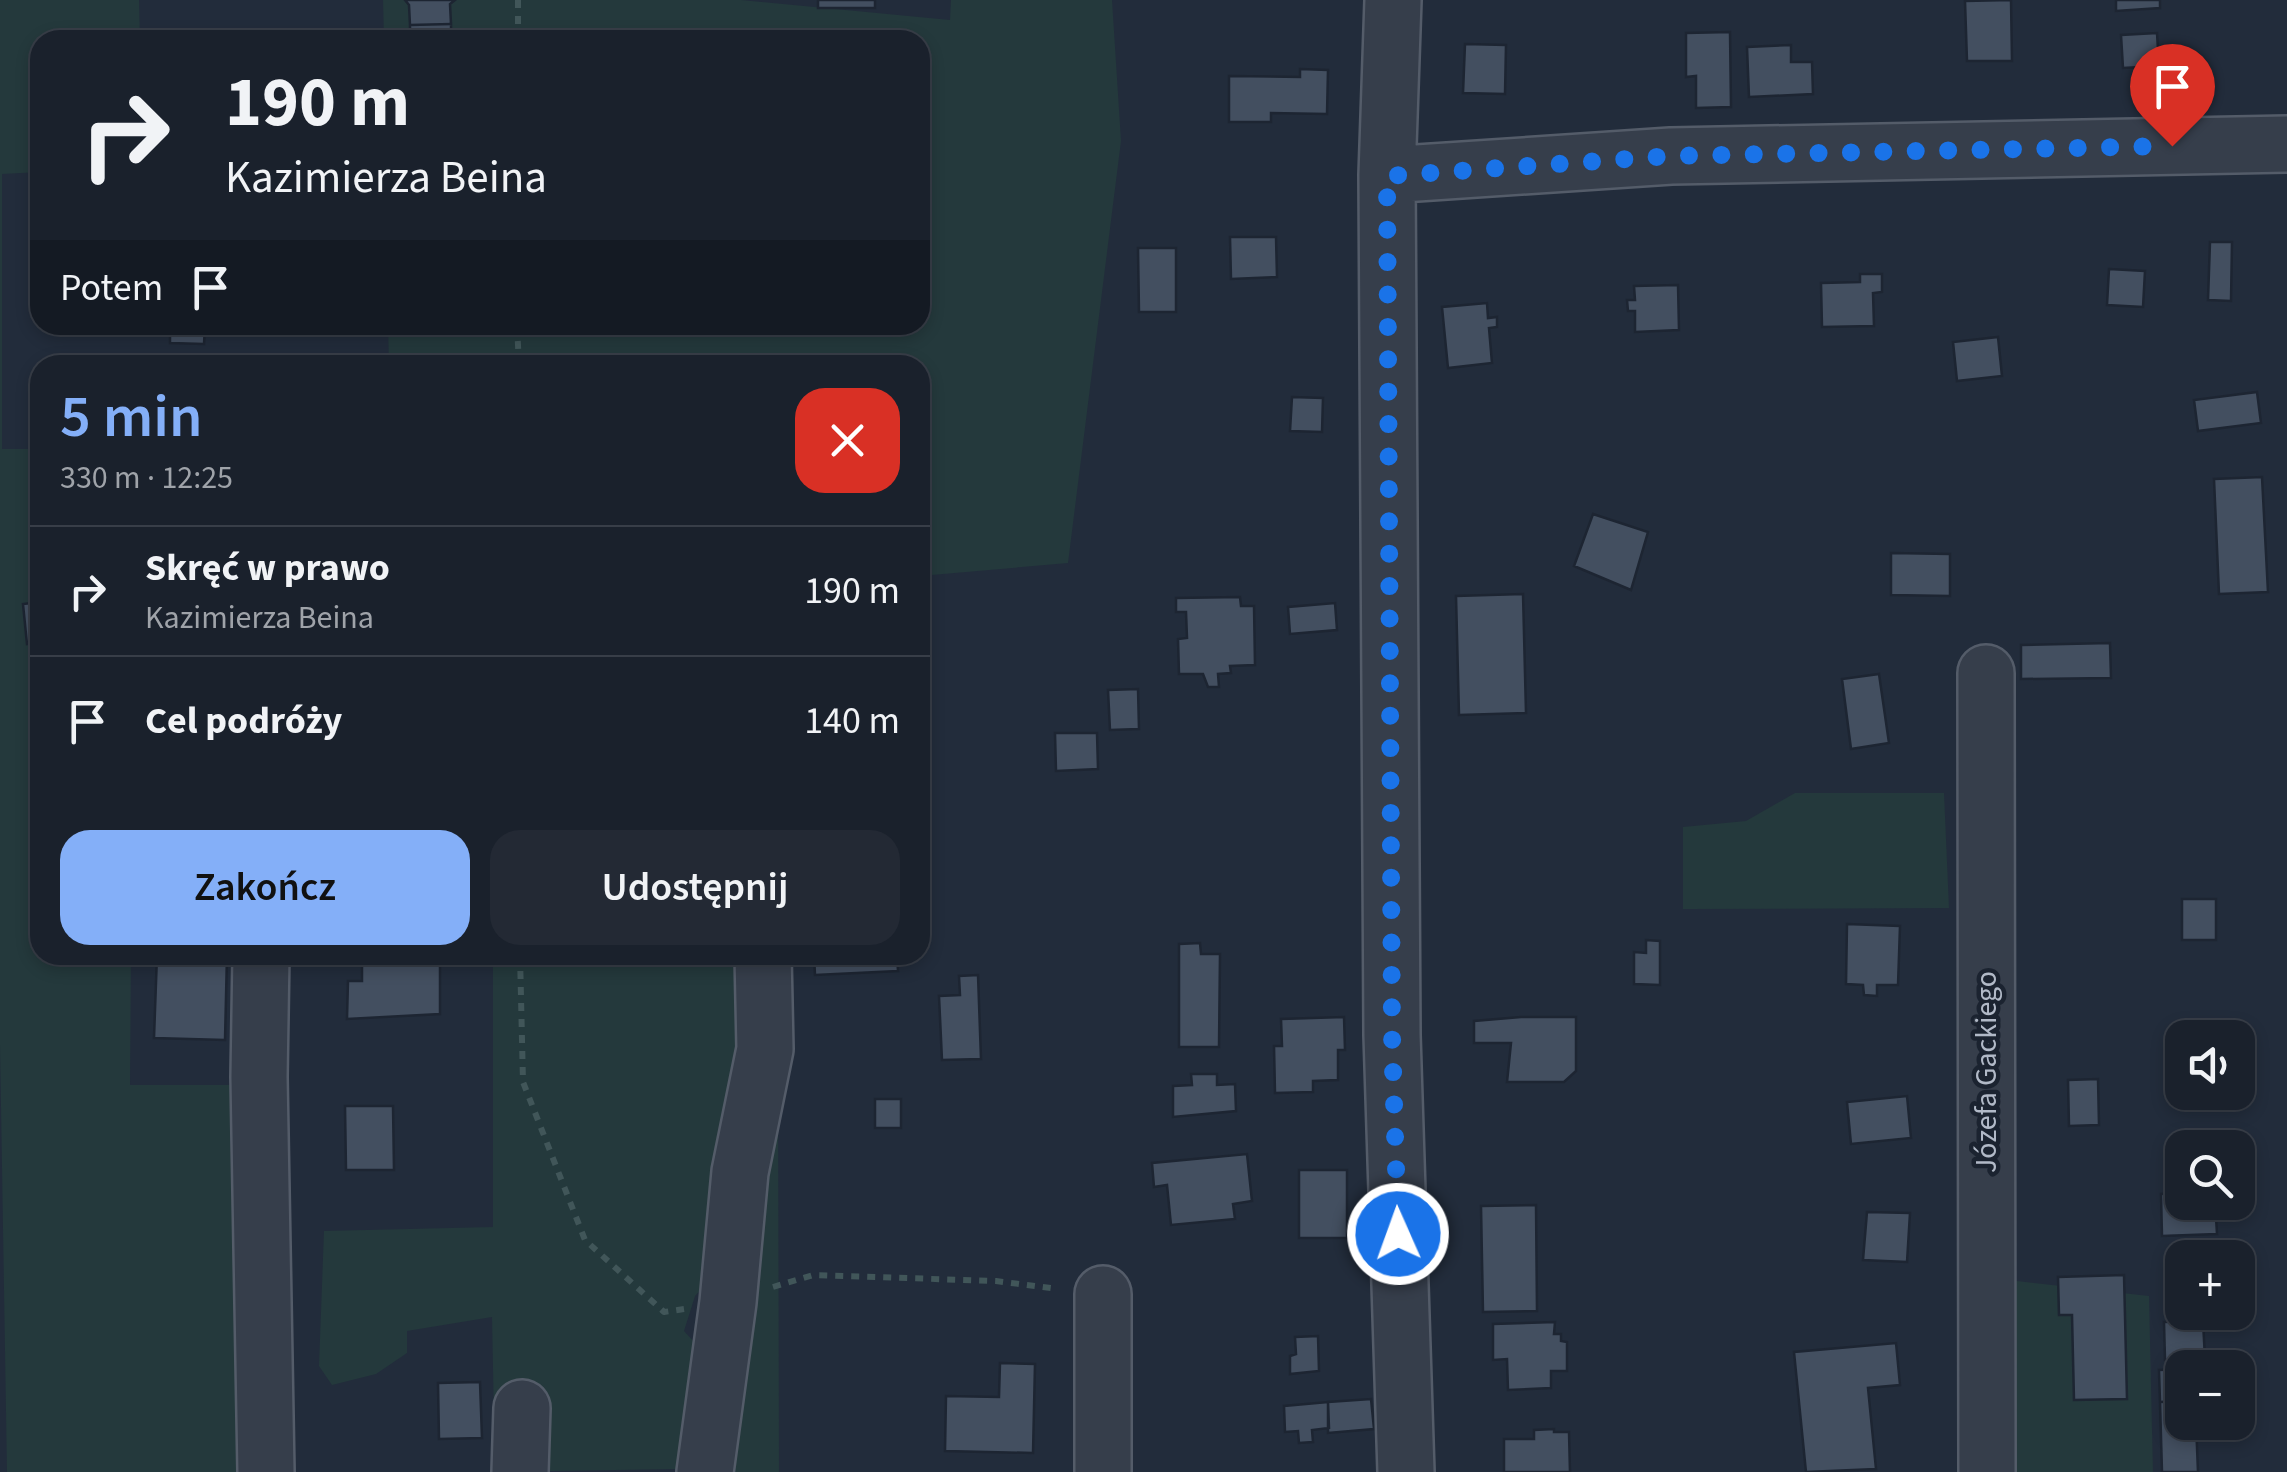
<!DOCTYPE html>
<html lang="pl">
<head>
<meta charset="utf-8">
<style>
	body { margin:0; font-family:"Source Sans 3",sans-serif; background:#232934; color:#f1f3f6; height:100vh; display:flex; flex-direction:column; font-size:38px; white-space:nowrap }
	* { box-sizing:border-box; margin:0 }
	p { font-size:32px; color:#9fa3a9 }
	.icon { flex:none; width:55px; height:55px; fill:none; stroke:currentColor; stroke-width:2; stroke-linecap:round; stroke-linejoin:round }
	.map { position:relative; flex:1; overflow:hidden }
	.details { position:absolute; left:30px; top:355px; width:900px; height:610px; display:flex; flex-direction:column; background:#1a212c; border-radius:30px; box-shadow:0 5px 15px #0003,0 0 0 2px #383e48 }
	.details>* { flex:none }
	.banner { position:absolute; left:30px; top:30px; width:900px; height:305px; border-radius:30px; box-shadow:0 5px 15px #0003,0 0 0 2px #383e48; background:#1a212c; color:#f1f3f6; overflow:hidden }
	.tools { position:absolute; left:2165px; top:1020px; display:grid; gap:20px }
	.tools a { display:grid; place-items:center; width:90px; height:90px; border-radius:20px; background:#1a212c; box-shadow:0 5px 15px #0003,0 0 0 2px #383e48; font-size:50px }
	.pin { position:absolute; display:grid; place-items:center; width:85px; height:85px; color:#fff; margin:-102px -42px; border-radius:50% 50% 50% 0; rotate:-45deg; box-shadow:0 0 10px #0007 }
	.pin .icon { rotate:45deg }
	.me { position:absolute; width:110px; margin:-55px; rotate:358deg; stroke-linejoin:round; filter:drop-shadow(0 0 8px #0008) }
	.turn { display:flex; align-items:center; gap:35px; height:210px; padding:0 30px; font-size:45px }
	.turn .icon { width:130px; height:130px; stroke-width:2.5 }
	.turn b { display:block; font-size:70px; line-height:85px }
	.then { display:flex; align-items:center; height:95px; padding:0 30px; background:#0003; gap:20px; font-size:38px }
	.round { display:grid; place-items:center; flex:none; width:105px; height:105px; border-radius:30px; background:#232934 }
	.overview { display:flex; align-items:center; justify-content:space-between; height:170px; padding:0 30px }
	h1 { font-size:60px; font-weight:600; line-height:75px; color:#84aff8 }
	.action { display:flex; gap:20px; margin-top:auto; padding:20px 30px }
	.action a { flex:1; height:115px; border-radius:30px; background:#84aff8; color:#111; font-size:40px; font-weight:600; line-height:115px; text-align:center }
	.action a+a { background:#232934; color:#f1f3f6 }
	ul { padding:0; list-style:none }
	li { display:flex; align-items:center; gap:30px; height:130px; padding:0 30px; border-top:2px solid #383e48 }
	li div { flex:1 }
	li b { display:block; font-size:38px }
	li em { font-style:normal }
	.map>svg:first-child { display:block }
	.green { fill:#24393c }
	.building { fill:#434f60; stroke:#1d2532; stroke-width:2.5 }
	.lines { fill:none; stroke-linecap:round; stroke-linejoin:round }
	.minor-casing { stroke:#545c69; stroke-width:60 }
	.path { stroke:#415659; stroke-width:6; stroke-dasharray:8 8; stroke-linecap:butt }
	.minor { stroke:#363e4b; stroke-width:55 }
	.route { stroke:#1a73e8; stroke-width:18; stroke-dasharray:0 32.4 }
	.labels { text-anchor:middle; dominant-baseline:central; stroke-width:9; stroke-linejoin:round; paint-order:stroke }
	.street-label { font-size:30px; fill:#b1b9c7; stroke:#1b2330 }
</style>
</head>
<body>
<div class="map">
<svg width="2287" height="1472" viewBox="0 0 2287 1472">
	<rect width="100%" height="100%" fill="#222c3b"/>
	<!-- green -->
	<path class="green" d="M 0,0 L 139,0 L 140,40 L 40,40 L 40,172 L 2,174 L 2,449 L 40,449 L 40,955 L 131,955 L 130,1085 L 248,1085 L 255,1472 L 7,1472 L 0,1045 Z
		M 383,0 L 741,0 L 950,20 L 951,0 L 1112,0 L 1121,141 L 1068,563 L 920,576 L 920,365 L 389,365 L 388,325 L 920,325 L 920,40 L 384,40 Z
		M 1795,793 L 1944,793 L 1949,908 L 1683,909 L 1683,827 L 1746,821 Z
		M 493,955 L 746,955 L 721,1268 L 695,1296 L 684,1331 L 695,1343 L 678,1469 L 495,1472 L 492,1317 L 407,1331 L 407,1353 L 376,1374 L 332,1385 L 319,1366 L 324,1231 L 493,1227 Z
		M 778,1073 L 779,1472 L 721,1472 Z
		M 2000,1279 L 2149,1296 L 2153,1472 L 2003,1472 Z"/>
	<!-- building -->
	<path class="building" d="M 405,0 L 455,0 L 450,4 L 451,24 L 410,25 L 409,5 Z
		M 818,0 L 875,0 L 875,8 L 818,8 Z
		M 2011,0 L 2012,61 L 1967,61 L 1965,1 Z
		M 2116,0 L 2160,0 L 2160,8 L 2116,11 Z
		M 451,24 L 451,40 L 410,40 L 410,25 Z
		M 1730,32 L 1731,107 L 1696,108 L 1696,76 L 1686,77 L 1686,33 Z
		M 2157,33 L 2159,66 L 2123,68 L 2121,35 Z
		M 1465,44 L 1506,45 L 1505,94 L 1463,93 Z
		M 1791,45 L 1791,62 L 1812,62 L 1813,94 L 1749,97 L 1747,47 Z
		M 1300,69 L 1328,70 L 1327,114 L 1271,113 L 1271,122 L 1229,122 L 1229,76 L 1300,77 Z
		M 1230,237 L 1276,237 L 1277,277 L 1231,279 Z
		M 2210,242 L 2232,242 L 2231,301 L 2208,300 Z
		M 1138,248 L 1176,248 L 1176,312 L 1139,312 Z
		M 2109,269 L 2145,271 L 2143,307 L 2107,305 Z
		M 1860,274 L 1882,274 L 1882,292 L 1873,293 L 1874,326 L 1822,327 L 1821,283 L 1860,282 Z
		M 1678,285 L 1679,330 L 1635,332 L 1635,311 L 1628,311 L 1627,300 L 1635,300 L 1634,286 Z
		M 1487,303 L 1488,318 L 1497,317 L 1497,327 L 1489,328 L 1492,363 L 1448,368 L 1442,307 Z
		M 170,325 L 205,325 L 204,344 L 170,343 Z
		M 413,325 L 463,325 L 463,330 L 413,331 Z
		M 1998,337 L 2002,376 L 1957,381 L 1953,342 Z
		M 254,359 L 254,365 L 177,365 L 177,362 Z
		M 2257,392 L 2261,423 L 2198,431 L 2194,400 Z
		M 1292,397 L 1323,398 L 1322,432 L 1290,431 Z
		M 2262,477 L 2268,592 L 2219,594 L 2214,479 Z
		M 1593,514 L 1648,532 L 1631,590 L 1574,566 Z
		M 1891,553 L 1950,554 L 1950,596 L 1891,595 Z
		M 1523,594 L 1526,713 L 1459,715 L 1456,596 Z
		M 1240,597 L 1241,606 L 1254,606 L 1255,665 L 1230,666 L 1231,673 L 1218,674 L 1219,687 L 1208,687 L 1203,674 L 1179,674 L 1178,639 L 1187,638 L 1186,612 L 1176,612 L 1176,598 Z
		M 40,602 L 40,642 L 27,644 L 23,604 Z
		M 1335,603 L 1337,630 L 1290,634 L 1288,607 Z
		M 2110,643 L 2111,678 L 2021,679 L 2021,645 Z
		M 1879,674 L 1889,743 L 1851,749 L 1842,679 Z
		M 1138,689 L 1139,729 L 1110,730 L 1108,690 Z
		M 1055,733 L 1097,733 L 1098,769 L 1056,771 Z
		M 2182,899 L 2216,899 L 2216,940 L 2182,940 Z
		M 1847,924 L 1900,926 L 1898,985 L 1877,985 L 1877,996 L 1864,995 L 1863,985 L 1846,984 Z
		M 1646,940 L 1660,941 L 1660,985 L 1634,984 L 1634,952 L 1646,953 Z
		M 1200,943 L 1201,954 L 1220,954 L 1219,1047 L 1179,1047 L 1179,944 Z
		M 157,955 L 227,955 L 225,1040 L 154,1038 Z
		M 362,955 L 440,955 L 440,1014 L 347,1019 L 348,981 L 362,981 Z
		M 814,955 L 897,955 L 898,971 L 815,975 Z
		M 978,975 L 981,1059 L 942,1060 L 939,996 L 960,995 L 959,976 Z
		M 1344,1017 L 1345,1050 L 1338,1050 L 1338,1080 L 1313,1081 L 1313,1092 L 1275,1093 L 1274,1046 L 1282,1046 L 1281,1019 Z
		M 1521,1017 L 1576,1017 L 1576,1071 L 1564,1082 L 1507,1082 L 1511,1043 L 1474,1043 L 1474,1021 Z
		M 1191,1074 L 1217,1074 L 1217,1085 L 1235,1084 L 1236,1111 L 1173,1117 L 1173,1086 L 1192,1085 Z
		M 2098,1079 L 2099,1125 L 2069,1126 L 2068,1080 Z
		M 1907,1096 L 1911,1138 L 1851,1144 L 1847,1102 Z
		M 875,1099 L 901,1099 L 901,1128 L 875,1128 Z
		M 345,1106 L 393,1106 L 394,1170 L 346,1170 Z
		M 1247,1154 L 1252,1201 L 1233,1204 L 1235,1219 L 1171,1225 L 1167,1185 L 1154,1187 L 1152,1163 Z
		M 1299,1170 L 1347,1170 L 1347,1238 L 1299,1238 Z
		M 2182,1193 L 2182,1202 L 2228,1202 L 2228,1217 L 2216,1217 L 2217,1234 L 2162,1236 L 2161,1194 Z
		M 1536,1205 L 1537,1311 L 1483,1312 L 1481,1206 Z
		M 1867,1212 L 1910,1213 L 1907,1262 L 1863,1260 Z
		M 2124,1275 L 2127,1399 L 2074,1400 L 2072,1315 L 2059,1315 L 2058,1277 Z
		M 2203,1321 L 2205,1359 L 2165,1360 L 2164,1322 Z
		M 1555,1322 L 1554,1334 L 1561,1334 L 1561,1341 L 1567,1342 L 1567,1371 L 1551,1371 L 1551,1388 L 1508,1390 L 1507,1359 L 1493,1360 L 1493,1324 Z
		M 1318,1336 L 1319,1371 L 1290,1374 L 1290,1356 L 1296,1354 L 1295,1337 Z
		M 1896,1343 L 1900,1385 L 1868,1388 L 1876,1469 L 1806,1472 L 1794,1352 Z
		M 1000,1363 L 1035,1364 L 1033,1453 L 945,1451 L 946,1396 L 999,1397 Z
		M 2182,1369 L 2182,1401 L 2160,1402 L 2159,1370 Z
		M 480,1382 L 482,1438 L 439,1439 L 438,1383 Z
		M 1371,1399 L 1374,1429 L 1328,1433 L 1328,1402 Z
		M 2182,1401 L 2182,1422 L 2196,1422 L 2198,1472 L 2162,1472 L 2160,1402 Z
		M 1328,1402 L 1329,1428 L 1312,1430 L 1313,1442 L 1299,1443 L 1298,1431 L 1285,1432 L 1284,1406 Z
		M 1554,1429 L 1554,1432 L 1569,1432 L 1570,1472 L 1504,1472 L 1504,1439 L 1534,1439 L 1534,1430 Z"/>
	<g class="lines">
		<defs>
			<path id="minor" d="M 1393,0 L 1387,175 L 1392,1035 L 1406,1472
				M 1387,175 L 1671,156 L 2287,144
				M 1986,673 L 1987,1472
				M 261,955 L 259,1077 L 266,1472
				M 1103,1294 L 1103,1472
				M 520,1472 L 522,1408
				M 705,1472 L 728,1302 L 740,1172 L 765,1049 L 763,955"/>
		</defs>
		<!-- minor casing -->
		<use href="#minor" class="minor-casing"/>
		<!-- path -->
		<path class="path" d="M 518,40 L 518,0
			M 517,325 L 519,365
			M 520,955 L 523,1082 L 585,1240 L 664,1312 L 684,1309
			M 773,1287 L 813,1275 L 996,1281 L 1058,1289"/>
		<!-- minor -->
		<use href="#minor" class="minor"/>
	</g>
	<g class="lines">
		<!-- route -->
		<path class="route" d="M 1398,1234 L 1392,1035 L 1387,176 L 1670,156 L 2172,146"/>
	</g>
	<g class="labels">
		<!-- street labels -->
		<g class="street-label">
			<text transform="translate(1986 1072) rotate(-90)">Józefa Gackiego</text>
		</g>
	</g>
</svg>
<div class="tools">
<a><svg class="icon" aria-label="sound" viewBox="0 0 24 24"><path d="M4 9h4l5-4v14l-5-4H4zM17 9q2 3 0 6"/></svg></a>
<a><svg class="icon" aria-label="search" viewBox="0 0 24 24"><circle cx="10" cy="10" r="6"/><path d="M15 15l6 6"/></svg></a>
<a>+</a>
<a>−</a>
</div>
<div class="pin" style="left:2172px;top:146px;background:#d93025"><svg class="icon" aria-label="arrive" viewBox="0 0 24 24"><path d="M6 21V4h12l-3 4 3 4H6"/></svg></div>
<svg class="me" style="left:1398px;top:1234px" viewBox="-20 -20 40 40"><circle r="17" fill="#1a73e8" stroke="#fff" stroke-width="3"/><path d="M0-11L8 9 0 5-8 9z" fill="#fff"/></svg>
<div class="banner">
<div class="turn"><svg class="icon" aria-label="right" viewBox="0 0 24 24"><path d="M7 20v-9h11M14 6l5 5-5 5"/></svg><div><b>190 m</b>Kazimierza Beina</div></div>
<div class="then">Potem<svg class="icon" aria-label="arrive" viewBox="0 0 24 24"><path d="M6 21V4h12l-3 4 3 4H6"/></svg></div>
</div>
<section class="details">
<div class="overview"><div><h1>5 min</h1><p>330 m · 12:25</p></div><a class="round" style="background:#d93025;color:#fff"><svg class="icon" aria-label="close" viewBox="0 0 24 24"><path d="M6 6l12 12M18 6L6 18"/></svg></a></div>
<ul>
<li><svg class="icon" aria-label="right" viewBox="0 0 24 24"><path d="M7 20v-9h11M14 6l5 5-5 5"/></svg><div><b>Skręć w prawo</b><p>Kazimierza Beina</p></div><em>190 m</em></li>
<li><svg class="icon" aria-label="arrive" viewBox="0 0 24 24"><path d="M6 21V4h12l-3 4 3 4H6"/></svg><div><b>Cel podróży</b></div><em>140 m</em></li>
</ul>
<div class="action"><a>Zakończ</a><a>Udostępnij</a></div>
</section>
</div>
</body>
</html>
